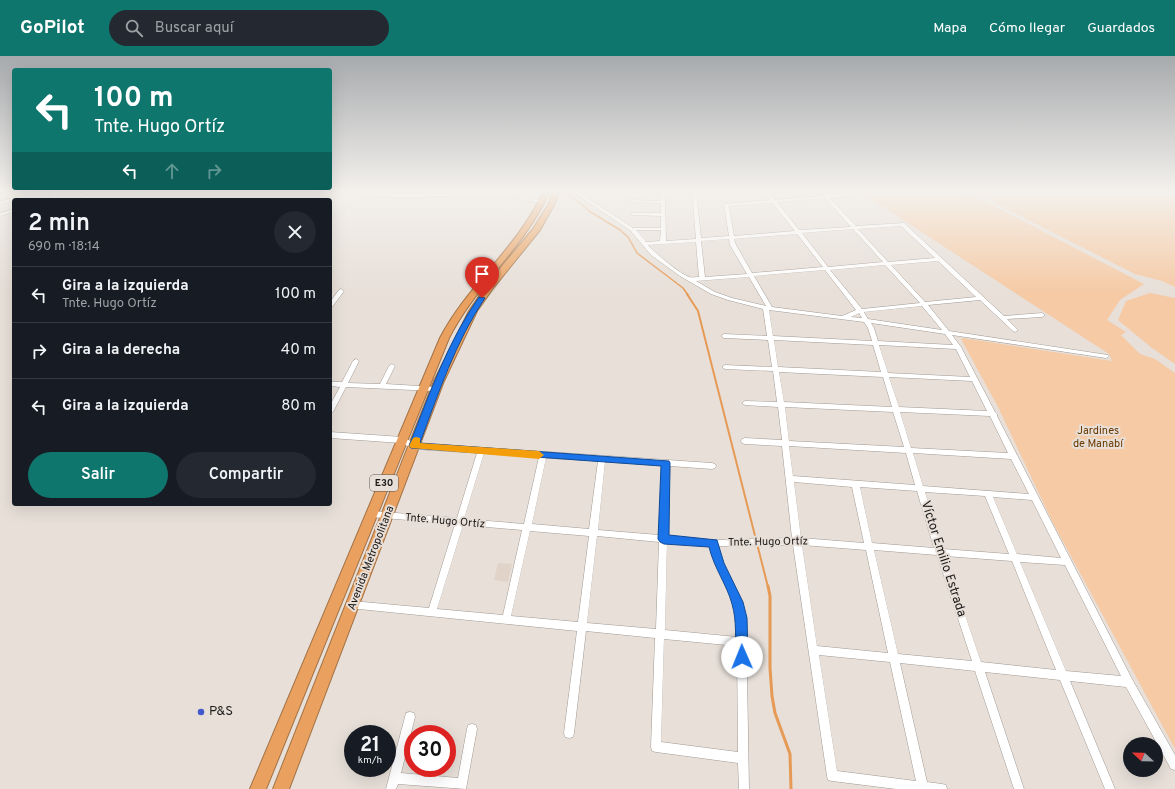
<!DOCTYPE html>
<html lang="es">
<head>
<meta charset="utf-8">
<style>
	body { margin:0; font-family:Overpass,sans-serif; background:#242831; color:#f1f3f6; height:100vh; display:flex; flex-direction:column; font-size:15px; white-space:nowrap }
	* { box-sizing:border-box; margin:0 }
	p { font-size:13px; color:#9ea1a6 }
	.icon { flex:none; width:22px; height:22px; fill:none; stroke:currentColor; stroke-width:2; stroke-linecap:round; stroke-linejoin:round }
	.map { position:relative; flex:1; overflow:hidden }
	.drawer { position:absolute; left:12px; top:142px; width:320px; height:308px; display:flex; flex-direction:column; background:#171b24; border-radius:4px; box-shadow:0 4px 16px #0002 }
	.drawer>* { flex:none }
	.hud { position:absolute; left:12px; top:12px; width:320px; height:122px; border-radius:4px; box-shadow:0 4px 16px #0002; background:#0f766e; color:#fff; overflow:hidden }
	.needle { width:26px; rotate:292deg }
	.fabs { position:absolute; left:1123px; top:681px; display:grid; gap:8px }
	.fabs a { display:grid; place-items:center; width:40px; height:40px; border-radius:50%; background:#171b24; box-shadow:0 4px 16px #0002; font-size:20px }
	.speed { position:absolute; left:344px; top:669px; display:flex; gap:8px; font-size:20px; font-weight:700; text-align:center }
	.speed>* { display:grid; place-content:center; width:52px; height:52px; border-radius:50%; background:#171b24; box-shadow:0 4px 16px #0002; line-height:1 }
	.speed small { font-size:10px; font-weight:400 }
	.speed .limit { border:6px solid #d22; background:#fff; color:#111 }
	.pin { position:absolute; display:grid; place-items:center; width:34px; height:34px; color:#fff; margin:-41px -17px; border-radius:50% 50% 50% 0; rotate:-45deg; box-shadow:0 0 4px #0007 }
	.pin .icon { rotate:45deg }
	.me { position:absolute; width:44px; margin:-22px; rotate:359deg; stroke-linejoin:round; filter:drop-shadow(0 0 3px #0008) }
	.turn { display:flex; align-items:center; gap:14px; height:84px; padding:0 16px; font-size:18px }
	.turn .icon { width:52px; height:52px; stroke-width:2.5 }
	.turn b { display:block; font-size:28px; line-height:34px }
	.lanes { display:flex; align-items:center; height:38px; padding:0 16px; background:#0003; justify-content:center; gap:20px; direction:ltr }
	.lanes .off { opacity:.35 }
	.round { display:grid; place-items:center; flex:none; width:42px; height:42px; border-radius:21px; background:#242831 }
	.overview { display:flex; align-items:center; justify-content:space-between; height:68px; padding:0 16px }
	h1 { font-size:24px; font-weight:600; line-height:30px }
	.primary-button { display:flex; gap:8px; margin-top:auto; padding:8px 16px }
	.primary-button a { flex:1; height:46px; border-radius:24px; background:#0f766e; color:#fff; font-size:16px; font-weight:600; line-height:46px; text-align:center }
	.primary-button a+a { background:#242831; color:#f1f3f6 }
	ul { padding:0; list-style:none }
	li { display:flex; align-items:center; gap:12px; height:56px; padding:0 16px; border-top:1px solid #363941 }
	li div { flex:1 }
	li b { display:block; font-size:15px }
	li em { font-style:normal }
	header { display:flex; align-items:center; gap:24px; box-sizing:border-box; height:56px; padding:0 20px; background:#0f766e; color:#fff }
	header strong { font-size:19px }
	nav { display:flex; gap:22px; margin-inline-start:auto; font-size:14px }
	.search { width:280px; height:36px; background:#242831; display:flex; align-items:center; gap:10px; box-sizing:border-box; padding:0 14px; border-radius:22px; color:#9ea1a6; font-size:15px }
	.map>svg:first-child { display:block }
	.built { fill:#e1d3c7 }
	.green { fill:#f5caa5 }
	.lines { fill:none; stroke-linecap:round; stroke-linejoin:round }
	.stream-far2 { stroke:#e69a55; stroke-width:1.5 }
	.stream-far1 { stroke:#e69a55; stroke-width:2 }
	.stream { stroke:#e69a55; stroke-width:3 }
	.minor-casing { stroke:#a19a94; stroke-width:1 }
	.highway-casing { stroke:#a27246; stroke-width:2 }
	.minor { fill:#fff; fill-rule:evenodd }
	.highway { fill:#eaa15f; fill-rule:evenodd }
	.route { fill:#1a73e8; stroke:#114b97 }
	.slow { fill:#f59e0b }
	.poi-dot { fill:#4259cd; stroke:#e7dfd8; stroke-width:1.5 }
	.labels { text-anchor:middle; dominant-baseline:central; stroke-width:4; stroke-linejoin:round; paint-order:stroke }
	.shield { fill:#e7dfd8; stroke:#5a5552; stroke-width:1 }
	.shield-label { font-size:10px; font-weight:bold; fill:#1d1a18 }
	.park-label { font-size:11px; fill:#693900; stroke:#e7dfd8 }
	.street-label { font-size:11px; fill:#1d1a18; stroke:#e7dfd8 }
	.near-street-label { font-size:13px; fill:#1d1a18; stroke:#e7dfd8 }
	.near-poi-label { font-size:13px; fill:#1d1a18; stroke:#e7dfd8; text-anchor:start }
</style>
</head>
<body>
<header>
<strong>GoPilot</strong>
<div class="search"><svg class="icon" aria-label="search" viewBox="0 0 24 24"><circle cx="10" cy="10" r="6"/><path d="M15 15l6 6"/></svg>Buscar aquí</div>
<nav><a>Mapa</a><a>Cómo llegar</a><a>Guardados</a></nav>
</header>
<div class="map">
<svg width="1175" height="733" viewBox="0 0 1175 733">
	<rect width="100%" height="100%" fill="#e7dfd8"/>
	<!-- built -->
	<path class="built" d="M 498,507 L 512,508 L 508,526 L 494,524 Z"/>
	<!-- green -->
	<path class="green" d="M 885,134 L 952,134 L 975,140 L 1144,228 L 1120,244 L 1107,264 L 1126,276 L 1121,279 L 1140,298 L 1155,303 L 1175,317 L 1175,693 L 1053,467 L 998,351 L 961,283 L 963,282 L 1112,305 L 1109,298 L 860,136 Z
		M 973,134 L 1175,134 L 1175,231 L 1162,225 L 1135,218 L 1006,153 Z
		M 1150,237 L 1175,242 L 1175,308 L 1152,292 L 1118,264 L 1126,245 Z"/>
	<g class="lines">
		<!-- stream-far2 -->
		<path class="stream-far2" d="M 399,134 L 442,134
			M 525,134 L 563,138 L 574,142 L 589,155 L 620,174 L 628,181 L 637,197 L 683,232 L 688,239"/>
		<!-- stream-far1 -->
		<path class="stream-far1" d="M 687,238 L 698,255 L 768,531"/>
		<!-- stream -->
		<path class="stream" d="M 768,530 L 770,540 L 770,612 L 772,640 L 775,657 L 790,698 L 791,733"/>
		<defs>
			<path id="minor" d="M 49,134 L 53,134 L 59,144 L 55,144 Z
				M 103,134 L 110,134 L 82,144 L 75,144 Z
				M 141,134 L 148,134 L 120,144 L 113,144 Z
				M 346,134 L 394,138 L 490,137 L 542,145 L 544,146 L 542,147 C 522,144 501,139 481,139 C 444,139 407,144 370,139 C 362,138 353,137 346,134 Z
				M 570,134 L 575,134 L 633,172 L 661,172 L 661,160 L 633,159 L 631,158 L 633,157 L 661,157 L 661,147 L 632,146 L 630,145 L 632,144 L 661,145 L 661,134 L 665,134 L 666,185 L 696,183 L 692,134 L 696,134 L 701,182 L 729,180 L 724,148 L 770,144 L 763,134 L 767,134 L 775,144 L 823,140 L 818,134 L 823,134 L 827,139 L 863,137 L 863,139 L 861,139 L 830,142 L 856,170 L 904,167 L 1004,260 L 1042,257 L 1045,259 L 1042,261 L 1007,263 L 1018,274 L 1015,276 L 1013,275 L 980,244 L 928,249 L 949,275 L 1108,299 L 1109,300 L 1108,301 L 1106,302 L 952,279 L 961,291 L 995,356 L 997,358 L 997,360 L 1132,623 L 1175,699 L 1175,714 L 1171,713 L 1126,631 L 1070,625 L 1115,733 L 1105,733 L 1060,624 L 985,616 L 1024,733 L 1014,733 L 975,615 L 900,607 L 927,726 L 942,728 L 946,729 L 947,733 L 896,733 L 832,725 L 828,724 L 827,720 L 793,489 L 718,490 L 723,508 L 742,546 L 746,562 L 749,733 L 739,733 L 738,707 L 656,696 L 652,695 L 651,691 L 655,582 L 586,575 L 574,677 L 573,681 L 569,682 L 565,681 L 564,677 L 577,575 L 349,552 L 348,549 L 349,546 L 352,545 L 429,552 L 455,468 L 372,461 L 369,460 L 368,458 L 369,456 L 372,455 L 457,462 L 477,397 L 414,393 L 401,387 L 330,382 L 330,376 L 402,381 L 415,387 L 712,407 L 715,408 L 716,410 L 715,412 L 712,413 L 670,410 L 668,480 L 713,484 L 792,482 L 782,390 L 745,388 L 742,387 L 741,385 L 742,383 L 745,382 L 782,384 L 778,351 L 745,349 L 742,347 L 745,345 L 777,346 L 773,315 L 725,313 L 722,311 L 725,309 L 772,311 L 768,284 L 724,282 L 721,280 L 724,278 L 767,280 L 763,253 L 728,244 L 711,238 L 680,220 L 651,199 L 630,174 ZM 825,142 L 851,171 L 799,174 L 777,146 ZM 772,147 L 795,175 L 734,180 L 729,150 ZM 901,170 L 935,202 L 888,206 L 858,173 ZM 853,173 L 883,206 L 828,211 L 802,177 ZM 636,174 L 661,174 L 660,185 L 646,186 ZM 797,178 L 823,211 L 752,217 L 736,189 L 734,183 ZM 729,183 L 730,189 L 747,218 L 705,221 L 701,185 ZM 696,186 L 699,221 C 696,221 692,222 689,221 C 680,218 655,197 648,189 ZM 938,205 L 976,241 L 925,246 L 891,209 ZM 885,209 L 920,247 L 862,253 L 830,214 ZM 825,214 L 856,254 L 842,260 L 772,251 L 754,220 ZM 749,221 L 766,250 L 732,242 L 715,236 L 696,225 ZM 922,250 L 942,274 L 868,263 L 864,256 ZM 769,254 L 864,266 L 868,272 L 872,285 L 773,280 ZM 859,257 L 862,262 L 851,261 ZM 871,267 L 945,278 L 953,289 L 878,285 L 874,272 ZM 774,284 L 873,289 L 881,316 L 778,311 ZM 879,289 L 956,293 L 970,321 L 888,317 ZM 779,316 L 883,321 L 892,351 L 784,346 ZM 889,321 L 972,325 L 987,355 L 899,351 ZM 785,351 L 893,356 L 904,391 L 789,385 ZM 900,356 L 990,360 L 1008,397 L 911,392 ZM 789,390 L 906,397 L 915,429 L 793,420 ZM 484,397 L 539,401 L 524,468 L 464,463 ZM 913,397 L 1011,403 L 1029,438 L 923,430 ZM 546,402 L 598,405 L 589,473 L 532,468 ZM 605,406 L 662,409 L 659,479 L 598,474 ZM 794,426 L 852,431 L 864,487 L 801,482 ZM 860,431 L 917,435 L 934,492 L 872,487 ZM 925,436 L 985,440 L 1009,498 L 943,493 ZM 993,441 L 1032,444 L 1061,502 L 1017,498 ZM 463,469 L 522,474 L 503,559 L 437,553 ZM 530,475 L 589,480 L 578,566 L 511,560 ZM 597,480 L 659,486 L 656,573 L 587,567 ZM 667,487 L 710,490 L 715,508 L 734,546 L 736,562 L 737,581 L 665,574 ZM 802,489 L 866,494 L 888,597 L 817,590 ZM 874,494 L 937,499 L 972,605 L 898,598 ZM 945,500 L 1012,505 L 1056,614 L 981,606 ZM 1020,506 L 1065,509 L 1121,620 L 1066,615 ZM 664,583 L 737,590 L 738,696 L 661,686 ZM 819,599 L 890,606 L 916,725 L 837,715 Z
				M 14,135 L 16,136 L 16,137 L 0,141 L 0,139 Z
				M 17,141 L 19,142 L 19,143 L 0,148 L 0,146 Z
				M 14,153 L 14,156 L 0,160 L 0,157 Z
				M 341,233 L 344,235 L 332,251 L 330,252 L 330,246 L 339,234 Z
				M 356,303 L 359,305 L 348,327 L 380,328 L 389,310 L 392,308 L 395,310 L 386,328 L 435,331 L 438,333 L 435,335 L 346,331 L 333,356 L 330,358 L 330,349 L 340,331 L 330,330 L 330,326 L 342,326 L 353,305 Z
				M 410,656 L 414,657 L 415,661 L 401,717 L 458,722 L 467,673 L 468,669 L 472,668 L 476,669 L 477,673 L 466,733 L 398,728 L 396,733 L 386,733 L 405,661 L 406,657 Z"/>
			<path id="highway" d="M 544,134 L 550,134 C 526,191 476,228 449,282 L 266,733 L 250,733 L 440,282 C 468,228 519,191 544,134 Z
				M 554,134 L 560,134 L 554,149 L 540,174 L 494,231 L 477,255 L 444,325 L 289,733 L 273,733 L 434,325 L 469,255 L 488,227 L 533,173 L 548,149 Z"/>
		</defs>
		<!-- minor casing -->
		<use href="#minor" class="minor-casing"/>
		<!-- highway casing -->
		<use href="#highway" class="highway-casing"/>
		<!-- minor -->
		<use href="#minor" class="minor"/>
		<!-- highway -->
		<use href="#highway" class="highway"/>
	</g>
	<!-- sky -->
	<linearGradient id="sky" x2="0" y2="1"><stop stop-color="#a7aaad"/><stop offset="0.57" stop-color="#f4f1ed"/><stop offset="1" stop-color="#f4f1ed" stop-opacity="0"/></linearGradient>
	<rect width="1175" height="237" fill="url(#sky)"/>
	<!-- route -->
	<path class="route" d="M 479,241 L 485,242 C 456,285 438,338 420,387 L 669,405 L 670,407 L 669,479 L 717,484 L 724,507 L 743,546 L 747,562 L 748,601 L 746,605 L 742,607 L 738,605 L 736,601 C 735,583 737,565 732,548 C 727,529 714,512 709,491 L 664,488 L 660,486 L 658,483 L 661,410 L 411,392 L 409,390 C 429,339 448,285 479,241 Z"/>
	<!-- slow -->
	<path class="slow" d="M 416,381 L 420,382 L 420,387 L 539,395 L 544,399 L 539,403 L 411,392 L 409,390 L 413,382 Z"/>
	<!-- markers -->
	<circle class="poi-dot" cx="201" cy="656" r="4"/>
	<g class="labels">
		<!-- shield labels -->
		<rect class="shield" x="370" y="419" width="28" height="16" rx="3"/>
		<g class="shield-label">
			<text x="384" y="427">E30</text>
		</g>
		<!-- park labels -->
		<g class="park-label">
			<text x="1098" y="375">Jardines<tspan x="1098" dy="13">de Manabí</tspan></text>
		</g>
		<!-- street labels -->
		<g class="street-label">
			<text transform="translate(445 465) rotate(5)">Tnte. Hugo Ortíz</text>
			<text transform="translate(768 486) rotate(-1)">Tnte. Hugo Ortíz</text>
			<text transform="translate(371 502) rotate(-69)">Avenida Metropolitana</text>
		</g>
		<!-- near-street labels -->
		<g class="near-street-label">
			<text transform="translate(943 503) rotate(72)">Víctor Emilio Estrada</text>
		</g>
		<!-- near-poi labels -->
		<g class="near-poi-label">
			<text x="209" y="656">P&amp;S</text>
		</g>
	</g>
</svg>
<div class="fabs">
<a><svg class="needle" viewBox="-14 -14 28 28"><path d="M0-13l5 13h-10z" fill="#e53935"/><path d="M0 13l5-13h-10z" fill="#9ea1a6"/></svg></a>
</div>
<div class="speed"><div>21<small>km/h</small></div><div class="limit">30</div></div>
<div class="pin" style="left:482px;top:242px;background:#d93025"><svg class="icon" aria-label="arrive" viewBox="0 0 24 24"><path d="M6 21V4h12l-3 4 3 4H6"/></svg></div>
<svg class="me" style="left:742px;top:601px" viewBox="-20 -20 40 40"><circle r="19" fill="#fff"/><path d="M0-13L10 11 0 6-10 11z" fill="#1a73e8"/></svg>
<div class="hud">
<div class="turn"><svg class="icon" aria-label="left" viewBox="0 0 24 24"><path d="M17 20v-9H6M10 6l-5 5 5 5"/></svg><div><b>100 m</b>Tnte. Hugo Ortíz</div></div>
<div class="lanes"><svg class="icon" aria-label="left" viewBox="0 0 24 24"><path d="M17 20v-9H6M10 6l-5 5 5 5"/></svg><svg class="icon off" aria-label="ahead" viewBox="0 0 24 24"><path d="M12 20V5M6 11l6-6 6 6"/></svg><svg class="icon off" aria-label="right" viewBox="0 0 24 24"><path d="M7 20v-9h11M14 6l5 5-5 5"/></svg></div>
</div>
<section class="drawer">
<div class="overview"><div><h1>2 min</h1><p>690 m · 18:14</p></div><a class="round"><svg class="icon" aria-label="close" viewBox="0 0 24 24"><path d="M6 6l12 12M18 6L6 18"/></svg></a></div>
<ul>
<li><svg class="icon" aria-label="left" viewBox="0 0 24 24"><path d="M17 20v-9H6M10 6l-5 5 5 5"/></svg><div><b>Gira a la izquierda</b><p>Tnte. Hugo Ortíz</p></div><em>100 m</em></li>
<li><svg class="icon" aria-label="right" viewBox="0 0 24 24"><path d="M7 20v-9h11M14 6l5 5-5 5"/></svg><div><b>Gira a la derecha</b></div><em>40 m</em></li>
<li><svg class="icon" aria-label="left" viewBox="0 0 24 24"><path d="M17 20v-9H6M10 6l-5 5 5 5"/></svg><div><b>Gira a la izquierda</b></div><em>80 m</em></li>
</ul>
<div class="primary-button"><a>Salir</a><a>Compartir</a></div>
</section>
</div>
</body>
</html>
